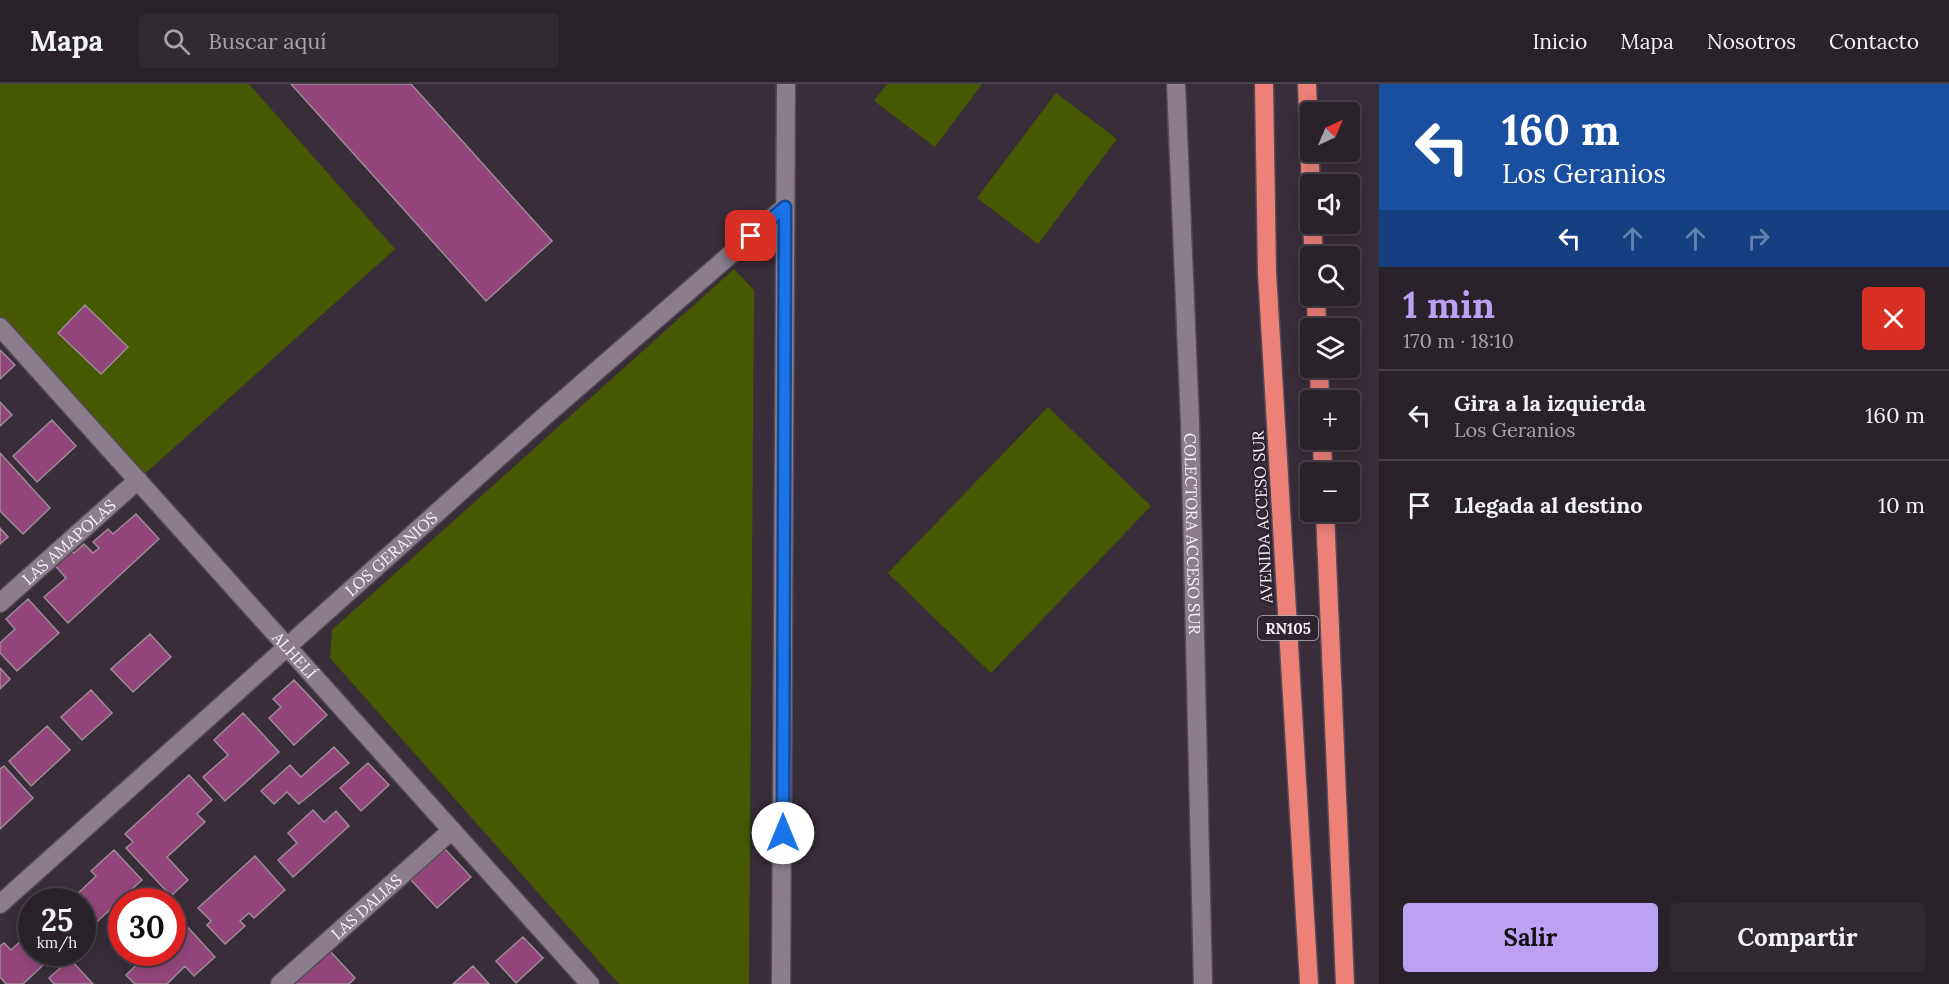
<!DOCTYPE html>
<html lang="es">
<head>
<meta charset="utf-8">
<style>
	body { margin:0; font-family:Lora,serif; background:#322a33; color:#f1f3f6; height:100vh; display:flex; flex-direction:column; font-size:22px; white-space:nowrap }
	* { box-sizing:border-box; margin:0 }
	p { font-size:20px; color:#a5a4a9 }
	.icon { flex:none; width:33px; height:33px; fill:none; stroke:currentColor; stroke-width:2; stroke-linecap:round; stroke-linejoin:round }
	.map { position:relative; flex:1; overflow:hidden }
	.drawer { display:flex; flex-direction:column; background:#2a222b; width:570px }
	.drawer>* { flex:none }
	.banner { background:#1a4fa0; color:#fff; overflow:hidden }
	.needle { width:39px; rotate:44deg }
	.tools { position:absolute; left:1300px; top:18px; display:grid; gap:12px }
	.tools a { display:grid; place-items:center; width:60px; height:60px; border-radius:6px; background:#2a222b; box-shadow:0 3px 15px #0003,0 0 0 2px #463f47; font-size:30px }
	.speed { position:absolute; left:18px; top:804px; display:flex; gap:12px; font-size:30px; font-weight:700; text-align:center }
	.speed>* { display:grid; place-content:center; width:78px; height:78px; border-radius:50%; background:#2a222b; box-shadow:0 3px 15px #0003,0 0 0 2px #463f47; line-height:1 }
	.speed small { font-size:15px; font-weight:400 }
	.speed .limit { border:9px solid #d22; background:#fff; color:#111 }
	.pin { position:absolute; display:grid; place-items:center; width:51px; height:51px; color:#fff; margin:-26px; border-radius:12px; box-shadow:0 3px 9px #0006 }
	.me { position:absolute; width:66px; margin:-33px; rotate:0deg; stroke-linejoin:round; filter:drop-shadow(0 0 4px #0008) }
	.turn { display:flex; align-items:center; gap:21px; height:126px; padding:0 24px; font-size:27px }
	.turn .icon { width:78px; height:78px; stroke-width:2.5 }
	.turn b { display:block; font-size:42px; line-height:51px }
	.lanes { display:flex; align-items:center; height:57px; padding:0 24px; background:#0003; justify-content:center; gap:30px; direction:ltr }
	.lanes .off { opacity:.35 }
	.round { display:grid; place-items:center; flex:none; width:63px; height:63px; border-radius:6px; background:#322a33 }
	.headline { display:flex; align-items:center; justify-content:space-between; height:102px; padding:0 24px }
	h1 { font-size:36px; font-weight:800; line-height:45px; color:#bca0f2 }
	.primary-button { display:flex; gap:12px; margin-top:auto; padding:12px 24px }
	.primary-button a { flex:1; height:69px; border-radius:6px; background:#bca0f2; color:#111; font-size:24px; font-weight:800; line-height:69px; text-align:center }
	.primary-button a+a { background:#322a33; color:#f1f3f6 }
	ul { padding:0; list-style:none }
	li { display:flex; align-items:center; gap:18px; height:90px; padding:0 24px; border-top:2px solid #463f47 }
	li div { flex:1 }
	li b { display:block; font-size:22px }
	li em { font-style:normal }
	header { display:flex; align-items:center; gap:36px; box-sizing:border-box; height:84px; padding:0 30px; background:#2a222b; border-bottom:2px solid #463f47 }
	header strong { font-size:28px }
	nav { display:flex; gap:33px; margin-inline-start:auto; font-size:21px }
	.search { width:420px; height:54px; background:#322a33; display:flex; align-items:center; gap:15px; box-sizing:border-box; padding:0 21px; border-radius:6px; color:#a5a4a9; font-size:22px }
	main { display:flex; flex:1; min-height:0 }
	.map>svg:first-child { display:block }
	.green { fill:#465900 }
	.building { fill:#93467b; stroke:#9d8b96; stroke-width:1.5 }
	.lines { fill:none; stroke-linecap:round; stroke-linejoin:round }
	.street-casing { stroke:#534a54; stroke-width:21 }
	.secondary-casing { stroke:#534a54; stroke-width:21 }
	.highway-casing { stroke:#534a54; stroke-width:21 }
	.street { stroke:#8b7d8b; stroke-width:18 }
	.secondary { stroke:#8b7d8b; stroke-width:18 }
	.highway { stroke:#ed8178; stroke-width:18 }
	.route-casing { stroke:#114b97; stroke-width:15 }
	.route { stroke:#1a73e8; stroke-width:10 }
	.labels { text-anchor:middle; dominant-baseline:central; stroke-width:4.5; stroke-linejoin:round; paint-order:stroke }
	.shield { fill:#2e232e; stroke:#bcb3bc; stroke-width:1.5 }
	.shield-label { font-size:15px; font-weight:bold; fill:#f9f1f9 }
	.street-label { font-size:16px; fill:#f9f1f9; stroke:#2e232e }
</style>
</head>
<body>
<header>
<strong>Mapa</strong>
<div class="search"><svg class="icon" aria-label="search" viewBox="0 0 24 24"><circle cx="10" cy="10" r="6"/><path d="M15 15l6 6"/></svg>Buscar aquí</div>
<nav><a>Inicio</a><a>Mapa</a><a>Nosotros</a><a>Contacto</a></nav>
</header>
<main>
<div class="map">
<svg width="1379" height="900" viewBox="0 0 1379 900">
	<rect width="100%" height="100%" fill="#382d39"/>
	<!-- green -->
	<path class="green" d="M 0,0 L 249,0 L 395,165 L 138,396 L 0,243 Z
		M 887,0 L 982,0 L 935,63 L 874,17 Z
		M 1056,9 L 1117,55 L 1038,160 L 977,114 Z
		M 734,185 L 754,206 L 749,900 L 619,900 L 330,574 L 332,546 Z
		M 1048,323 L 1151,422 L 991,589 L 888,489 Z"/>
	<!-- building -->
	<path class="building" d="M 291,0 L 411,0 L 552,157 L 486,217 Z
		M 85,221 L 128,263 L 101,290 L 58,249 Z
		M 0,266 L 15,281 L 0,295 Z
		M 0,318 L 12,331 L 0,342 Z
		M 52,336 L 76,362 L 37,398 L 13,372 Z
		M 0,369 L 50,424 L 23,450 L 0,427 Z
		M 136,430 L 159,455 L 68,539 L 44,513 L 66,494 L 52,478 L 68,464 L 74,469 L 84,460 L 93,469 L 99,464 L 93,458 L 108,445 L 113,450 Z
		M 0,444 L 8,453 L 0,460 Z
		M 28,515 L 59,549 L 17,587 L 0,569 L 0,559 L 15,545 L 6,535 Z
		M 150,550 L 171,573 L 133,608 L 111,585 Z
		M 0,584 L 10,595 L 0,605 Z
		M 294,596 L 327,631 L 294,661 L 269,634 L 281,623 L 273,615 Z
		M 91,606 L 112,629 L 82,656 L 61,633 Z
		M 243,629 L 279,668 L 225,717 L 203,693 L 228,671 L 214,656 Z
		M 47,642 L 70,666 L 31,702 L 9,677 Z
		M 334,663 L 349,679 L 299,720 L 287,708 L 274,720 L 261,707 L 290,681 L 301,693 Z
		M 368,679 L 389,701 L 361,727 L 340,704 Z
		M 4,682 L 33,714 L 0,745 L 0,685 Z
		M 189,691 L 212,716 L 197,730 L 205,738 L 167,773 L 188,796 L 171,812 L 126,764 L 133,758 L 125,750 Z
		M 313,726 L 324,738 L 336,727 L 349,742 L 293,793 L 278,776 L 297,759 L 288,749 Z
		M 445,765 L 471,793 L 437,824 L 411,796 Z
		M 114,766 L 142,796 L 87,847 L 82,842 L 82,818 L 69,818 L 96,792 L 91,787 Z
		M 255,772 L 285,806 L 254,834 L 249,829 L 240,837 L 245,842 L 225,860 L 207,841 L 211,837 L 198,824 Z
		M 32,833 L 32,868 L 57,868 L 23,900 L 6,900 L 0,893 L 0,862 L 4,859 L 11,866 L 25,853 L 18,846 Z
		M 183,838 L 215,873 L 194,892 L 185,882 L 167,900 L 135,900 L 126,891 L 150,868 L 172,868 L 172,848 Z
		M 523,853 L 543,874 L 516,899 L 496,877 Z
		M 329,866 L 355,894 L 349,900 L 292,900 Z
		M 70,875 L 93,900 L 54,900 L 49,894 Z
		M 473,882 L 489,900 L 453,900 Z"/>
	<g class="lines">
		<defs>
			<g id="street">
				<path id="s1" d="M 0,243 L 590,900"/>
				<path id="s2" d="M 0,519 L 138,396"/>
				<path id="s3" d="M 0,820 L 546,331 L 785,123"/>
				<path id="s4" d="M 280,900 L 452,746"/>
				<path d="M 781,900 L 786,0"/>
			</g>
			<g id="secondary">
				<path id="s5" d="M 1176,0 L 1190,339 L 1203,900"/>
			</g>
			<path id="highway" d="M 1264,0 L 1267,188 L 1309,900
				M 1307,0 L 1311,105
				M 1312,140 L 1314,172
				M 1316,212 L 1317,244
				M 1319,284 L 1320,316
				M 1322,356 L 1323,388
				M 1325,428 L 1345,900"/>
		</defs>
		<!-- street casing -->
		<use href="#street" class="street-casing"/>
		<!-- secondary casing -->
		<use href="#secondary" class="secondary-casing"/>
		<!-- highway casing -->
		<use href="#highway" class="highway-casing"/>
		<!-- street -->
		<use href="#street" class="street"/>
		<!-- secondary -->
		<use href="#secondary" class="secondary"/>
		<!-- highway -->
		<use href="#highway" class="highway"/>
	</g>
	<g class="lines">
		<defs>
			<path id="route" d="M 751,152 L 785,123 L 783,749"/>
		</defs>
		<!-- route casing -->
		<use href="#route" class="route-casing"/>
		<!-- route -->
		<use href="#route" class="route"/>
	</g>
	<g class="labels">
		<!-- shield labels -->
		<rect class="shield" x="1258" y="532" width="60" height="24" rx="4.5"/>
		<g class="shield-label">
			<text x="1288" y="544">RN105</text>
		</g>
		<!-- street labels -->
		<g class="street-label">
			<text transform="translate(1262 433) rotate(-93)">AVENIDA ACCESO SUR</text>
			<text stroke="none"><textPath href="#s5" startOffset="450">COLECTORA ACCESO SUR</textPath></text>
			<text stroke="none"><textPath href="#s2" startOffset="92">LAS AMAPOLAS</textPath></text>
			<text stroke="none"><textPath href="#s3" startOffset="525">LOS GERANIOS</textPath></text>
			<text stroke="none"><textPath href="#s1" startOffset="441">ALHELÍ</textPath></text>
			<text stroke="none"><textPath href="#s4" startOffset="116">LAS DALIAS</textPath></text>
		</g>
	</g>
</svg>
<div class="tools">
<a><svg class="needle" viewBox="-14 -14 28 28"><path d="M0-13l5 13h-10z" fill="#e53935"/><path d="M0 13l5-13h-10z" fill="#a5a4a9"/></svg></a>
<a><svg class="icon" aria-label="sound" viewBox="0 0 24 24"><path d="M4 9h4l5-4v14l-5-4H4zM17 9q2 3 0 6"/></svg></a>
<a><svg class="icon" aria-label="search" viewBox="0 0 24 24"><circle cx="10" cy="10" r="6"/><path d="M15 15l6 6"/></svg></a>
<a><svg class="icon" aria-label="layers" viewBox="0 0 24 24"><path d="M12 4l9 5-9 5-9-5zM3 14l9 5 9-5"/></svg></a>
<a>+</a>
<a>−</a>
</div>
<div class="speed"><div>25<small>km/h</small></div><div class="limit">30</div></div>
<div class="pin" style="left:751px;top:152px;background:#d93025"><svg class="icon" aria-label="arrive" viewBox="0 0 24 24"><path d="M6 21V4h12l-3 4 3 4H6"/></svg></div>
<svg class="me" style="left:783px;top:749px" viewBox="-20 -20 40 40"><circle r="19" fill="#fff"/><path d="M0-13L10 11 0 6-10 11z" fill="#1a73e8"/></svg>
</div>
<section class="drawer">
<div class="banner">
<div class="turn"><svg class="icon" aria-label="left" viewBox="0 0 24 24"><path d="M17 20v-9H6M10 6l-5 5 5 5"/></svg><div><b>160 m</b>Los Geranios</div></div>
<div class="lanes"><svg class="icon" aria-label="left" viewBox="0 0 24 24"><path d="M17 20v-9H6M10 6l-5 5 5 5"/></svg><svg class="icon off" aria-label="ahead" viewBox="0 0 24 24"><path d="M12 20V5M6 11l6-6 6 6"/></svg><svg class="icon off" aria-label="ahead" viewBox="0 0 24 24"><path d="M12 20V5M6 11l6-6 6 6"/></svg><svg class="icon off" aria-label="right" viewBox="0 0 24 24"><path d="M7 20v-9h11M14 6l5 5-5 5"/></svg></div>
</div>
<div class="headline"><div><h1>1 min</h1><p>170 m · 18:10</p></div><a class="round" style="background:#d93025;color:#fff"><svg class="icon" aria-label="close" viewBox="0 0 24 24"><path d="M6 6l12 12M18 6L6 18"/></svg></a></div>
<ul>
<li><svg class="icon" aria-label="left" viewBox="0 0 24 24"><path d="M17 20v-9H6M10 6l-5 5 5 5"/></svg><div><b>Gira a la izquierda</b><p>Los Geranios</p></div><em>160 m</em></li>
<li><svg class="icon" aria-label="arrive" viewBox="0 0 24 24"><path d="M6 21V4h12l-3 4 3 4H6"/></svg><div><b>Llegada al destino</b></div><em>10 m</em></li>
</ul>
<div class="primary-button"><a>Salir</a><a>Compartir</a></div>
</section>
</main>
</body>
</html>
